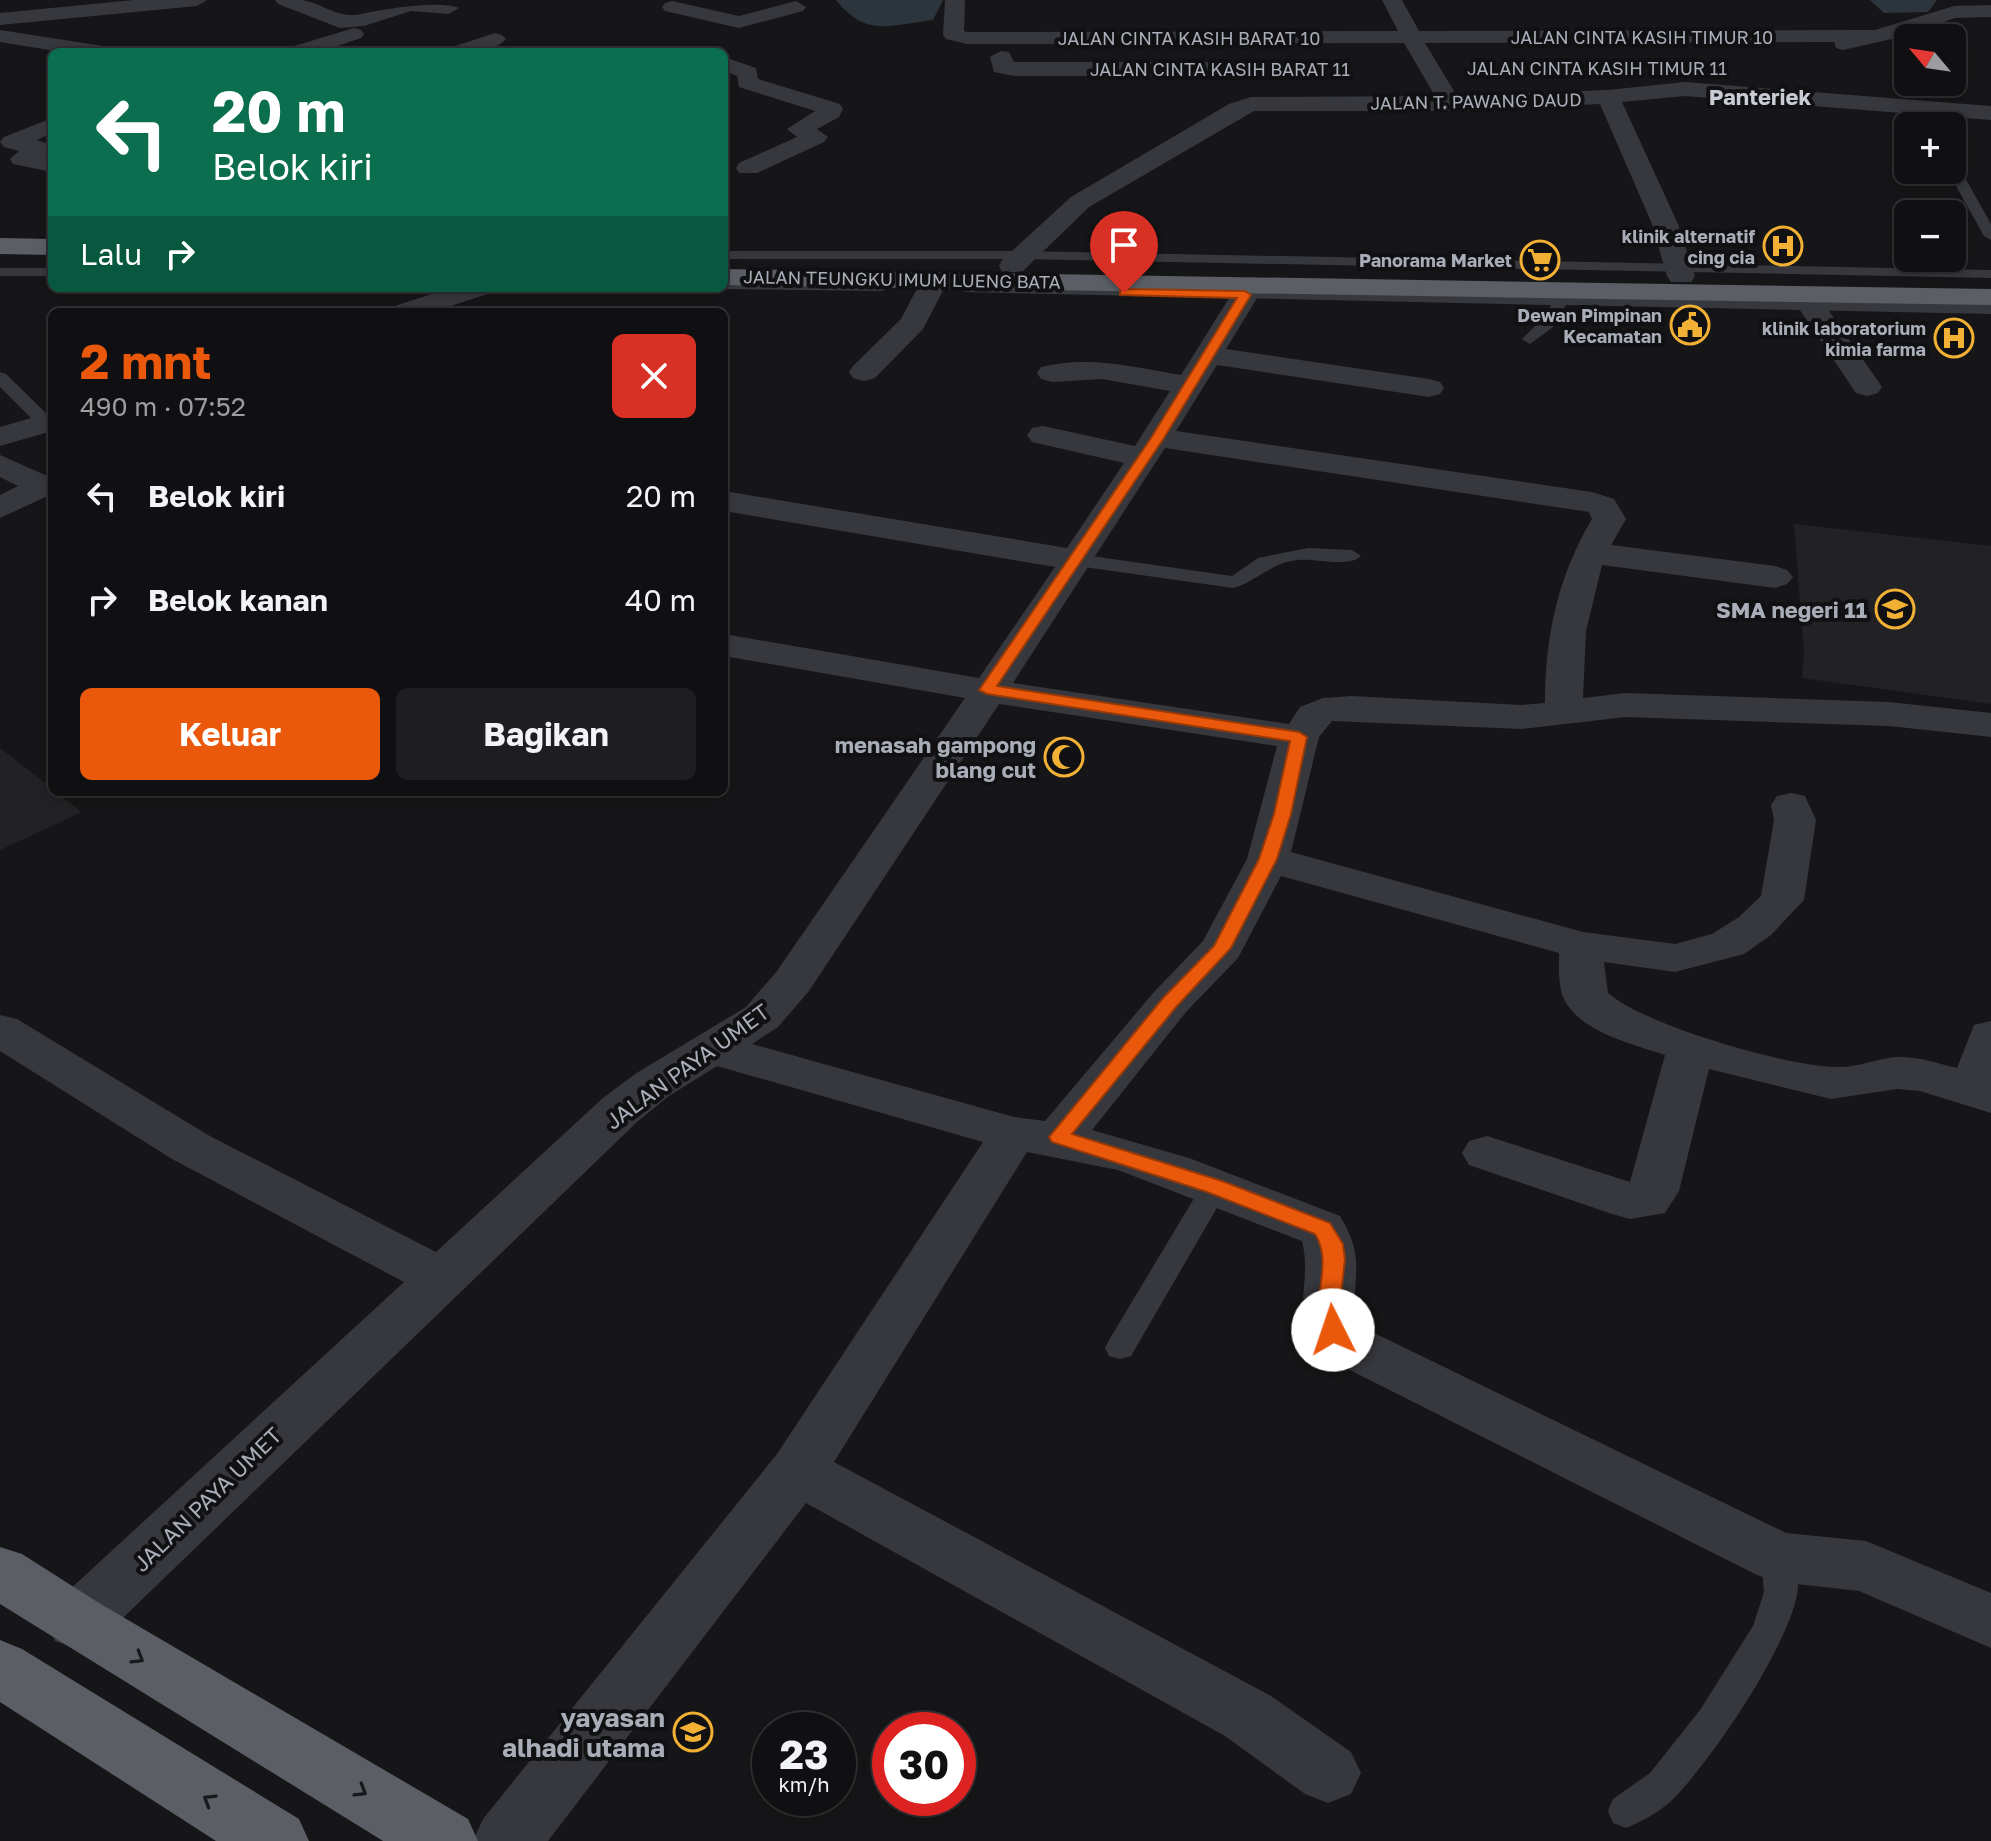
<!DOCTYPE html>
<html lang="id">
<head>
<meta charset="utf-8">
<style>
	body { margin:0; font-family:"Golos Text",sans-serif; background:#1e1e20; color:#f1f3f6; height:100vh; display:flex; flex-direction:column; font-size:30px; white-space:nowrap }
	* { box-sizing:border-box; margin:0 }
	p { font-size:26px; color:#9c9d9f }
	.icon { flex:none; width:44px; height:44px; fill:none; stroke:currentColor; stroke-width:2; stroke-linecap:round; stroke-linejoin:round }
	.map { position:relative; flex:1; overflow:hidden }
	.drawer { position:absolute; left:48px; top:308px; width:680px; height:488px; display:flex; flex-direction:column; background:#101012; border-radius:12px; box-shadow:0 4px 12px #0003,0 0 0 2px #303032 }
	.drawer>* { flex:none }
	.hud { position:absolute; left:48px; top:48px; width:680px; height:244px; border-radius:12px; box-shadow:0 4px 12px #0003,0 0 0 2px #303032; background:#0b6e4f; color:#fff; overflow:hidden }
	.needle { width:52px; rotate:299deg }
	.buttons { position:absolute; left:1894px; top:24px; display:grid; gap:16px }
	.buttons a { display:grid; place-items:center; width:72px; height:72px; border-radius:12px; background:#101012; box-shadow:0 4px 12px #0003,0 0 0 2px #303032; font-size:40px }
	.speed { position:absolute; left:752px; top:1712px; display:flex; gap:16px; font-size:40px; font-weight:700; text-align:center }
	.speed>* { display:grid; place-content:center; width:104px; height:104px; border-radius:50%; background:#101012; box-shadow:0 4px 12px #0003,0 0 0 2px #303032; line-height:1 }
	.speed small { font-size:20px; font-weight:400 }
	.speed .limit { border:12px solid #d22; background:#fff; color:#111 }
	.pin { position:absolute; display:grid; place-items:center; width:68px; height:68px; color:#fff; margin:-82px -34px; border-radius:50% 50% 50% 0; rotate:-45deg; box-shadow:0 0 8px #0007 }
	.pin .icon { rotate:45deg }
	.me { position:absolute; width:88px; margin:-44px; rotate:356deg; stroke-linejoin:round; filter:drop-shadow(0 0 6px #0008) }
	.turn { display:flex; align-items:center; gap:28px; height:168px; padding:0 32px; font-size:36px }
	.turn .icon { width:104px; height:104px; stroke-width:2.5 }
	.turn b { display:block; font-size:56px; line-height:68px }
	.then { display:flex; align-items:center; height:76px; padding:0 32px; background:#0003; gap:16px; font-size:30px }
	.round { display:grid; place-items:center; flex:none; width:84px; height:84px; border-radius:12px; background:#1e1e20 }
	.head { display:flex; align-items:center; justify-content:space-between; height:136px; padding:0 32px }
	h1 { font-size:48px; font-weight:700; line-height:60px; color:#ea580c }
	.action { display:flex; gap:16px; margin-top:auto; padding:16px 32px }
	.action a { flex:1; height:92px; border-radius:12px; background:#ea580c; color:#fff; font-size:32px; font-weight:700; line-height:92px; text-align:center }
	.action a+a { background:#1e1e20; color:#f1f3f6 }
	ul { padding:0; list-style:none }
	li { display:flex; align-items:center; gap:24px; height:104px; padding:0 32px }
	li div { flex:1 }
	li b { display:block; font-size:30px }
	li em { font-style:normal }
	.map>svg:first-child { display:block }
	.built { fill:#222225 }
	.water { fill:#2c353c }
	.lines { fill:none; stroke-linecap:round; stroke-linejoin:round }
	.service { fill:#37383d; fill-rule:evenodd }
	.minor { fill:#37383d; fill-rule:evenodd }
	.trunk { fill:#5b5e65; fill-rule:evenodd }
	.oneway { stroke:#18191b }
	.route { fill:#ea580c; stroke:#983908; stroke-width:2 }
	.labels { text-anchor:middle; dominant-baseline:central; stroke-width:8; stroke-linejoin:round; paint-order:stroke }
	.far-street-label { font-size:18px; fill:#a8adb8; stroke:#111113 }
	.far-poi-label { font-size:18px; font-weight:bold; fill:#a8adb8; stroke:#111113; text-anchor:end }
	.far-quarter-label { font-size:22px; font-weight:bold; fill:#c9ccd4; stroke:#111113 }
	.poi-label { font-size:22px; font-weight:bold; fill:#a8adb8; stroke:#111113; text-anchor:end }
	.street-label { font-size:22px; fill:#a8adb8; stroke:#111113 }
	.near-poi-label { font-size:26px; font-weight:bold; fill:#a8adb8; stroke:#111113; text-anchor:end }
</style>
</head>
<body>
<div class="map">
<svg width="1991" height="1841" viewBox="0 0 1991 1841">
	<rect width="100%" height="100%" fill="#161618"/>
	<!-- built -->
	<path class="built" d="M 1794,524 L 1991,546 L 1991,704 L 1802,678 L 1804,652 Z
		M 0,748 L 52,788 L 52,792 L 56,792 L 82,812 L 0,850 Z"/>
	<!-- water -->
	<path class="water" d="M 836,0 L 943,0 L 933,20 C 890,25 866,38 836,0 Z
		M 1870,0 L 1937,0 L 1928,12 L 1884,13 Z"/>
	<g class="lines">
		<!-- service -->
		<path class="service" d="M 1952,163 L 1959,167 L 1991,224 L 1991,240 L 1984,236 L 1947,170 L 1952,170 Z
			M 724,251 L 1022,251 L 1991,270 L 1991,278 L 1022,259 L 724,259 Z
			M 0,268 L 52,268 L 52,276 L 0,276 Z
			M 724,282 L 882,283 L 889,287 L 882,291 L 719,289 L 724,288 Z
			M 970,284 L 1552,296 L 1555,287 L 1565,287 L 1568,296 L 1991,304 L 1991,314 L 1566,305 L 1553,327 L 1530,344 L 1522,339 L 1546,315 L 1551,305 L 965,292 L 962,289 Z
			M 0,372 L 6,374 L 52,419 L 52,427 L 40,427 L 0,387 Z
			M 1308,548 L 1352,550 L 1361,556 C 1349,568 1315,558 1298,560 C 1271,562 1257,582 1233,588 L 1077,566 L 1068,560 L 1077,554 L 1232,576 L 1258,558 Z
			M 1215,1177 L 1225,1180 L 1229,1187 L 1131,1356 L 1120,1359 L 1109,1356 L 1105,1348 L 1109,1340 L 1205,1180 Z
			M 1778,1543 L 1790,1547 C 1796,1560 1800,1581 1797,1595 C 1785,1651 1717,1752 1677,1795 C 1665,1809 1643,1821 1626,1828 L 1613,1823 L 1608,1811 L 1613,1799 L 1650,1773 L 1700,1710 L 1753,1626 L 1764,1592 L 1761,1557 L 1766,1547 Z"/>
		<!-- minor -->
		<path class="minor" d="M 134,0 L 207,0 L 197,6 L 0,25 L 0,13 Z
			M 275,0 C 283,0 292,0 301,0 C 323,3 337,19 361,14 C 385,9 439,0 459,8 L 449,14 L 411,11 L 364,26 L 340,28 L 278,4 Z
			M 945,0 L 965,0 L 964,31 L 967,32 L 1398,31 L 1382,0 L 1402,0 L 1419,31 L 1875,30 L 1954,6 L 1991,5 L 1991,17 L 1955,18 L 1905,36 L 1843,50 L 1836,48 L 1834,42 L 1425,43 L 1457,96 L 1608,90 L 1685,82 L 1991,106 L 1991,120 L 1685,96 L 1622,102 L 1678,224 L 1695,276 L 1691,282 L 1671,282 L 1667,276 L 1652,224 L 1600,104 L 1451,111 L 1254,111 L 1089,207 L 1022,272 L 1002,272 L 999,266 L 1002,260 L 1071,197 L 1229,104 L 1251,97 L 1435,96 L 1404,43 L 967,44 L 946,39 L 943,35 Z
			M 672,1 L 739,16 L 796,1 L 806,7 L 803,11 L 739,28 L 665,11 L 662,7 L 665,3 Z
			M 354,28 L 361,30 L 364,34 L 361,38 L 320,52 L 288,52 L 291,47 Z
			M 0,30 L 103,46 L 114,52 L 62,52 L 0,42 Z
			M 495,33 L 502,35 L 506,39 C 492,54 468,52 449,52 L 452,47 Z
			M 1001,51 L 1009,52 L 1014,62 L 1257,62 L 1268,69 L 1257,76 L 1014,76 L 994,72 L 990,57 Z
			M 724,57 L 756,68 L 758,79 L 840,104 L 843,109 L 839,117 L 817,129 L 828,137 L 824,142 L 757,173 L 739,173 L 736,168 L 739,163 L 797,137 L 787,129 L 815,111 L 739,87 L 737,76 L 724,71 Z
			M 52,118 L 52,133 L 37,140 L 52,145 L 52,151 L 45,156 L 52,158 L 52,172 L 13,164 L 10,159 L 19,151 L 4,147 L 0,142 L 4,137 Z
			M 935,271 L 945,273 L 949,279 L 923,329 L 875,378 L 864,381 L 853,378 L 849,372 L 853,366 L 901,319 L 925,273 Z
			M 1251,277 L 1261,279 L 1265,285 L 1226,349 L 1429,379 L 1440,382 L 1444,388 L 1440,394 L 1429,397 L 1217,365 L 1176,431 L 1592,492 L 1614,499 L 1626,519 L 1611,545 L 1775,566 L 1787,570 L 1793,577 L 1787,584 L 1775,588 L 1602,565 L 1586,631 L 1583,698 L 1626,693 L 1889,702 L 1991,713 L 1991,737 L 1889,726 L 1626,717 L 1521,729 L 1332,721 L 1319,737 L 1291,852 L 1583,932 L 1675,944 L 1712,934 L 1739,917 L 1761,896 L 1774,820 L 1771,805 L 1777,796 L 1791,793 L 1805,796 L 1816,820 L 1804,900 L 1771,935 L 1744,954 L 1675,972 L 1604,962 L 1608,993 C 1644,1025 1786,1066 1835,1067 C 1856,1068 1876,1059 1896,1057 C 1917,1056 1937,1063 1957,1068 L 1974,1025 L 1991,1021 L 1991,1113 L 1920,1091 L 1897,1089 L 1831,1099 L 1709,1069 L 1679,1191 L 1665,1213 L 1630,1219 L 1612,1214 L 1469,1165 L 1462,1153 L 1469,1141 L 1487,1136 L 1630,1182 L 1665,1055 C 1633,1044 1578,1032 1563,997 C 1558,983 1559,967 1559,953 L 1281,876 L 1238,958 L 1186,1012 L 1092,1130 L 1189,1158 L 1340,1216 C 1367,1261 1351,1274 1356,1319 L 1366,1329 L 1786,1533 L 1866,1541 L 1991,1593 L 1991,1648 L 1859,1591 L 1778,1582 L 1757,1575 L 1328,1359 C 1284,1318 1314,1289 1302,1241 L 1118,1170 L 1027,1152 L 834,1462 L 1271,1696 L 1351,1752 L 1361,1773 L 1351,1794 L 1328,1803 L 1305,1794 L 1225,1736 L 806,1503 L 548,1841 L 473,1841 L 483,1819 L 777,1454 L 983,1142 L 717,1066 L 669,1096 L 637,1122 L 99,1641 L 77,1649 L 55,1641 L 46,1622 L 55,1603 L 404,1282 L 172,1159 L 0,1051 L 0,1015 L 17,1019 L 208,1135 L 436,1252 L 603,1098 L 635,1074 L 746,1007 L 777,971 L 965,698 L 724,656 L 724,634 L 979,678 L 1055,567 L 724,511 L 724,491 L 1067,548 L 1124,463 L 1032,442 L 1027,435 L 1032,428 L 1043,426 L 1135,446 L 1170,391 L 1102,379 L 1052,382 L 1041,379 L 1037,373 L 1041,367 C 1088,355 1135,367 1181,375 L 1241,279 ZM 1165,448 L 1589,512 L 1592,519 C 1558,576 1545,636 1545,703 L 1521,705 L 1352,696 L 1323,698 L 1300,707 L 1289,724 L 1013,683 ZM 999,704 L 1277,746 L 1247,859 L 1203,941 L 1154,992 L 1045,1121 L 1014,1117 L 752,1044 L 778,1027 L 809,991 Z
			M 1803,286 L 1813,288 L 1878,381 L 1882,387 L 1878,393 L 1867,396 L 1856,393 L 1789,294 L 1793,288 Z
			M 450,288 L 491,288 L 487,294 L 433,312 L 391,312 L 395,306 Z
			M 52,412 L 52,431 L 0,446 L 0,427 Z
			M 0,455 L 52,478 L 52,494 L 0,518 L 0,495 L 18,486 L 0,477 Z"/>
		<!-- trunk -->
		<path class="trunk" d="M 0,238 L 52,239 L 52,255 L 0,254 Z
			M 724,269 L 1991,289 L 1991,305 L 724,285 Z
			M 0,1547 L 22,1554 L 99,1603 L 468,1819 L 478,1841 L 383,1841 L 0,1604 Z
			M 0,1640 L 22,1649 L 299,1819 L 309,1841 L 216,1841 L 0,1702 Z"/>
	</g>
	<!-- one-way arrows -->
	<defs><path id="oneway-chevron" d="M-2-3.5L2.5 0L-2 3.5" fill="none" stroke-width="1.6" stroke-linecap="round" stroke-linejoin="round" transform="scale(2)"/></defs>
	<g class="oneway">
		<use href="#oneway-chevron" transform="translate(138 1658) rotate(31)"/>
		<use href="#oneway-chevron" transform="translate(361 1791) rotate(31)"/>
		<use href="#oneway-chevron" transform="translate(209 1800) rotate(-148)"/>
	</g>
	<!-- route -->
	<path class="route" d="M 1124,289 L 1245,291 L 1251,295 L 1164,438 L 997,686 L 1299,732 L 1307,737 L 1291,814 L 1277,859 L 1231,948 L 1177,1006 L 1072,1134 L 1222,1181 L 1330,1223 L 1343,1244 L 1345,1259 L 1339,1313 L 1344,1330 L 1341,1336 L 1333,1339 L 1325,1336 C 1307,1304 1335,1265 1315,1234 L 1207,1192 L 1052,1142 L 1049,1137 L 1163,998 L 1214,946 L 1259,859 L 1274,814 L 1290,741 L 987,694 L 979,690 L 1151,438 L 1237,298 L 1120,295 L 1120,290 Z"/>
	<!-- icons -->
	<defs>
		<symbol id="hospital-ring" viewBox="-11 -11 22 22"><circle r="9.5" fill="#111113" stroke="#f2b134" stroke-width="1.5"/><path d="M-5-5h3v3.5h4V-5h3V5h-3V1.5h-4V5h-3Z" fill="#f2b134"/></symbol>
		<symbol id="supermarket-ring" viewBox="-11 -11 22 22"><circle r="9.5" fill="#111113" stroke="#f2b134" stroke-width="1.5"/><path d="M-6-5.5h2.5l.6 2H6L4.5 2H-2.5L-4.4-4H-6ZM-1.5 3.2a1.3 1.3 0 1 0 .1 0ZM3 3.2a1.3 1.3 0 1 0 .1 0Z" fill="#f2b134"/></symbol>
		<symbol id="civic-ring" viewBox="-11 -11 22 22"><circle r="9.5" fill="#111113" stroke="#f2b134" stroke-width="1.5"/><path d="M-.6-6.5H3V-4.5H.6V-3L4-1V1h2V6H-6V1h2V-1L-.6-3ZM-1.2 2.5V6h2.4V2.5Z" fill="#f2b134"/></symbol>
		<symbol id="school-ring" viewBox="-11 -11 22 22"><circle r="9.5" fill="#111113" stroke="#f2b134" stroke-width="1.5"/><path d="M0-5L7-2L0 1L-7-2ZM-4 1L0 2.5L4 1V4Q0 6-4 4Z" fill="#f2b134"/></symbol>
		<symbol id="mosque-ring" viewBox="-11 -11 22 22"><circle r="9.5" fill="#111113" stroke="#f2b134" stroke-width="1.5"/><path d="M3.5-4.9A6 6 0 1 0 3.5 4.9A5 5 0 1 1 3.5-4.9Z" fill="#f2b134"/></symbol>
	</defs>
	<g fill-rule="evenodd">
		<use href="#hospital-ring" x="1761" y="224" width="44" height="44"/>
		<use href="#supermarket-ring" x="1518" y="238" width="44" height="44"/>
		<use href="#civic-ring" x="1668" y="303" width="44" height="44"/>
		<use href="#hospital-ring" x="1932" y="316" width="44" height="44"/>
		<use href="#school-ring" x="1873" y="587" width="44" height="44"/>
		<use href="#mosque-ring" x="1042" y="735" width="44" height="44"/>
		<use href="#school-ring" x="671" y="1710" width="44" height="44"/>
	</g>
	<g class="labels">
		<!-- far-street labels -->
		<g class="far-street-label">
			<text x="1642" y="37">JALAN CINTA KASIH TIMUR 10</text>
			<text x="1189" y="38">JALAN CINTA KASIH BARAT 10</text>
			<text x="1597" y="68">JALAN CINTA KASIH TIMUR 11</text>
			<text x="1220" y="69">JALAN CINTA KASIH BARAT 11</text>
			<text transform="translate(1476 101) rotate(-1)">JALAN T. PAWANG DAUD</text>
			<text transform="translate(902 279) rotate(1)">JALAN TEUNGKU IMUM LUENG BATA</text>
		</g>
		<!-- far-poi labels -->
		<g class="far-poi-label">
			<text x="1755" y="236">klinik alternatif<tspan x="1755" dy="21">cing cia</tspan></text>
			<text x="1512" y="260">Panorama Market</text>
			<text x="1662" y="315">Dewan Pimpinan<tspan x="1662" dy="21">Kecamatan</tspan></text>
			<text x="1926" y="328">klinik laboratorium<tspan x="1926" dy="21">kimia farma</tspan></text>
		</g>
		<!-- far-quarter labels -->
		<g class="far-quarter-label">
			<text x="1760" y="96">Panteriek</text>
		</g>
		<!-- poi labels -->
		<g class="poi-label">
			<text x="1867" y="609">SMA negeri 11</text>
			<text x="1036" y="744">menasah gampong<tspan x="1036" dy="25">blang cut</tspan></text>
		</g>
		<!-- street labels -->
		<g class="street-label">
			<text transform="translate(687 1066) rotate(-36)">JALAN PAYA UMET</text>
			<text transform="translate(207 1499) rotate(-44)">JALAN PAYA UMET</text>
		</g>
		<!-- near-poi labels -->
		<g class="near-poi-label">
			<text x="665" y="1717">yayasan<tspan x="665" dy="30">alhadi utama</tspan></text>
		</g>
	</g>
</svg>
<div class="buttons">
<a><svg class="needle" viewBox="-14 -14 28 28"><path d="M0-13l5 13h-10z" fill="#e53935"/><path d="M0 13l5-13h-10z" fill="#9c9d9f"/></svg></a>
<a>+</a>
<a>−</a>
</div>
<div class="speed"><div>23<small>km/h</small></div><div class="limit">30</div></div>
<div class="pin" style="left:1124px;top:293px;background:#d93025"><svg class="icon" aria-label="arrive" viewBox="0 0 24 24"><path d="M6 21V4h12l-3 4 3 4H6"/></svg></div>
<svg class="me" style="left:1333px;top:1330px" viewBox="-20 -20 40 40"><circle r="19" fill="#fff"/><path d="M0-13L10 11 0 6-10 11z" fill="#ea580c"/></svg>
<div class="hud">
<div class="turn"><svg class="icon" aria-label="left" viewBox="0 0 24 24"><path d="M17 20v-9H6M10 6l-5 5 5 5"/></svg><div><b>20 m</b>Belok kiri</div></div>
<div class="then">Lalu<svg class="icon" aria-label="right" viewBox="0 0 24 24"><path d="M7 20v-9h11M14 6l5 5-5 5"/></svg></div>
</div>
<section class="drawer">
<div class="head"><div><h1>2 mnt</h1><p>490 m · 07:52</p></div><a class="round" style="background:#d93025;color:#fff"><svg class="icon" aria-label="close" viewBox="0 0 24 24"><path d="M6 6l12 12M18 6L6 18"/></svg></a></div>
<ul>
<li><svg class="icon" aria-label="left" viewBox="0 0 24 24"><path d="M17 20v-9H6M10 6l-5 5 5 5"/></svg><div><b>Belok kiri</b></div><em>20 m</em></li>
<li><svg class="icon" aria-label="right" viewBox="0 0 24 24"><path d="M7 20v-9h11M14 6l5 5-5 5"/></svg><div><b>Belok kanan</b></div><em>40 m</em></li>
</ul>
<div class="action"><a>Keluar</a><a>Bagikan</a></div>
</section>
</div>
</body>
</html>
